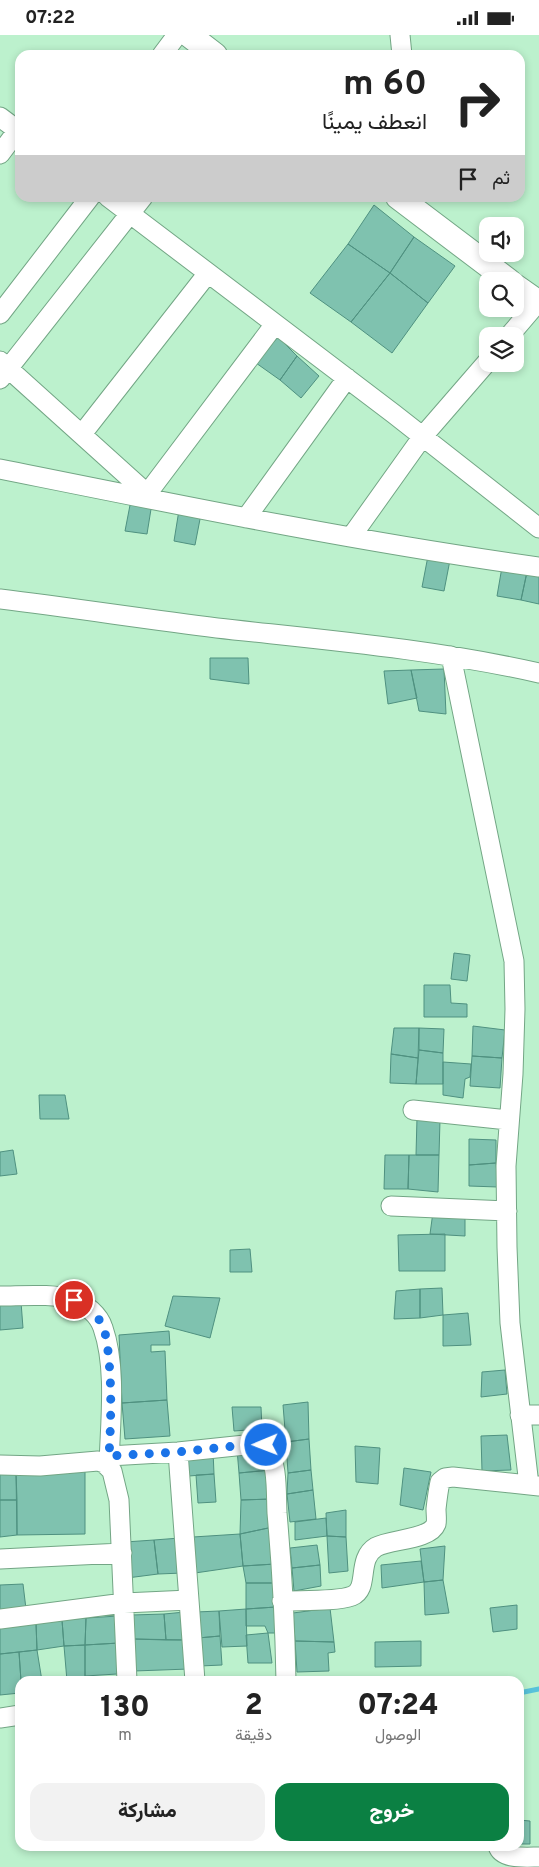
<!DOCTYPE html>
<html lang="ar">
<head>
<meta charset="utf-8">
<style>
	body { margin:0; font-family:Overpass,Vazirmatn,sans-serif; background:#f2f2f2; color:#222; direction:rtl; height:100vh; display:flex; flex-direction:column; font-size:19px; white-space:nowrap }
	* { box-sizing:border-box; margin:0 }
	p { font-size:16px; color:#767676 }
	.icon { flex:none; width:28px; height:28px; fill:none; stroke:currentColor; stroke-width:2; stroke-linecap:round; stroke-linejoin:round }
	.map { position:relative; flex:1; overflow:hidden; direction:ltr }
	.details { position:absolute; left:15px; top:1641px; width:509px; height:175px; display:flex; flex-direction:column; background:#fff; border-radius:15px; box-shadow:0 2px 8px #0003; direction:rtl }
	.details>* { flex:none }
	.banner { position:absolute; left:15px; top:15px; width:510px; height:152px; border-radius:15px; box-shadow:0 2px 8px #0003; direction:rtl; background:#fff; color:#222; overflow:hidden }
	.buttons { position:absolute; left:479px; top:182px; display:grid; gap:10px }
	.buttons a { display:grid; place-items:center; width:45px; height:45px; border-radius:10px; background:#fff; box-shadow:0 2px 8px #0003; font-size:25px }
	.pin { position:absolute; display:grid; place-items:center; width:42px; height:42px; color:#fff; margin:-21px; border:2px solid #fff; border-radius:50%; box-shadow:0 1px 5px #0007 }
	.me { position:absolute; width:55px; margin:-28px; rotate:269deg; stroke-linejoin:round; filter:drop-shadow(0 0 4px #0008) }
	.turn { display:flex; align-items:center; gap:18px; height:105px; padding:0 15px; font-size:22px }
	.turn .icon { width:65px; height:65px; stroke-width:2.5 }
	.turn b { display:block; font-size:35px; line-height:42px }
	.then { display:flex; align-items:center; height:48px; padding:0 15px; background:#0003; gap:10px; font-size:19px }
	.eta { display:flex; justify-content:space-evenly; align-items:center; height:85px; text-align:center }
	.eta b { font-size:30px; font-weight:800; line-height:35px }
	.cta { display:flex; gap:10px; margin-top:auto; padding:10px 15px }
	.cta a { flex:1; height:58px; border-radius:15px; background:#0b8043; color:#fff; font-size:20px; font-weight:800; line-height:58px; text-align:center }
	.cta a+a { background:#f2f2f2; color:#222 }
	.status { display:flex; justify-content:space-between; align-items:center; height:35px; padding:0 25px; background:#fff; direction:ltr }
	.status svg { height:14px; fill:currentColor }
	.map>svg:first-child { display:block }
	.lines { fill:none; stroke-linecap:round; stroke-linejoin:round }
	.stream { stroke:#58c2da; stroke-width:5 }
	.building { fill:#7fc2af; stroke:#4f9180 }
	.minor-casing { stroke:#73a685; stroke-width:21 }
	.major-casing { stroke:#73a685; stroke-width:26 }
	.minor { stroke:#fff; stroke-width:19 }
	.major { stroke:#fff; stroke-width:24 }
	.route { stroke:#1a73e8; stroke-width:9; stroke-dasharray:0 16.2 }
</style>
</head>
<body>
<div class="status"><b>07:22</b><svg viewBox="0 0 49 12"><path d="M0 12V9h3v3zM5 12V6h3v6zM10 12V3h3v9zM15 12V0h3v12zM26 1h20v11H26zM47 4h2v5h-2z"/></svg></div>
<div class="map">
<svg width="539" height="1832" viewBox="0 0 539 1832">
	<rect width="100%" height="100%" fill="#bcf1cd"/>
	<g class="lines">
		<!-- stream -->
		<path class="stream" d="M 519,1658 L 539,1654"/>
	</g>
	<!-- building -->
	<path class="building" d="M 374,170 L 414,202 L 390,238 L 348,209 Z
		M 414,202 L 455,231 L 428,268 L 390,238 Z
		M 348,209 L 390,238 L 351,287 L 310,258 Z
		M 390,238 L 428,268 L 392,318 L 351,287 Z
		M 278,302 L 297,321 L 280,345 L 256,328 Z
		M 297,321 L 319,341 L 301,363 L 280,345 Z
		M 131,465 L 152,468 L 147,499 L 125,496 Z
		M 179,475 L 201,479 L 195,510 L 174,506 Z
		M 428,521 L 450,525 L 444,556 L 422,552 Z
		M 502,532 L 527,537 L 521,565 L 497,561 Z
		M 527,537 L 539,539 L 539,569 L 521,565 Z
		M 210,623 L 248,623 L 249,649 L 210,644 Z
		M 444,634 L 446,679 L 419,676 L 411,635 Z
		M 411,635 L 417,663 L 388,669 L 384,636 Z
		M 454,918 L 470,920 L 467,946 L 451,944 Z
		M 424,950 L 450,950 L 451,968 L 467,969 L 467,982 L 424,982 Z
		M 473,991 L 505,995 L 502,1023 L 472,1021 Z
		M 394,993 L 419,993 L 418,1023 L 391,1019 Z
		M 419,993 L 444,994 L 443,1018 L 419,1015 Z
		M 419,1015 L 443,1018 L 443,1049 L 416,1049 Z
		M 391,1019 L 418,1023 L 416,1049 L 390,1048 Z
		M 472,1021 L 502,1023 L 500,1053 L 470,1051 Z
		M 443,1027 L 471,1029 L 470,1042 L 465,1044 L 463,1063 L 443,1060 Z
		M 39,1060 L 65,1060 L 69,1084 L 40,1084 Z
		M 417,1083 L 440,1085 L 439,1120 L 416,1120 Z
		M 469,1104 L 496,1105 L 496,1128 L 469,1130 Z
		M 13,1115 L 17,1139 L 0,1141 L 0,1117 Z
		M 385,1120 L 409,1120 L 408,1154 L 384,1154 Z
		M 409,1120 L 439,1120 L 438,1157 L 408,1154 Z
		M 496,1128 L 498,1152 L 469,1151 L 469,1130 Z
		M 433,1177 L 465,1179 L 465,1201 L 430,1199 Z
		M 445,1199 L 445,1236 L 399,1236 L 398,1200 Z
		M 250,1214 L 252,1237 L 230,1237 L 230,1215 Z
		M 442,1253 L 443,1280 L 420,1283 L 420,1254 Z
		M 420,1254 L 420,1283 L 394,1284 L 396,1256 Z
		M 173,1261 L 220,1263 L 210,1303 L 165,1291 Z
		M 21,1267 L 23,1293 L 0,1295 L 0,1269 Z
		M 468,1278 L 471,1310 L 443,1311 L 443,1280 Z
		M 169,1296 L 170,1310 L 151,1310 L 151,1317 L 165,1316 L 167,1365 L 122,1368 L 119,1300 Z
		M 505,1335 L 507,1359 L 481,1362 L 482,1337 Z
		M 167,1365 L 170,1401 L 125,1404 L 122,1368 Z
		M 308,1367 L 309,1404 L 286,1407 L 283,1370 Z
		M 232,1372 L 261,1372 L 262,1394 L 234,1396 Z
		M 507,1400 L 511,1435 L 482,1436 L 481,1401 Z
		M 309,1404 L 311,1435 L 288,1438 L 286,1407 Z
		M 355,1411 L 380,1413 L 378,1449 L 356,1447 Z
		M 264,1413 L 269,1435 L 239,1438 L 237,1414 Z
		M 213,1416 L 214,1439 L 189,1441 L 188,1419 Z
		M 404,1433 L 431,1437 L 423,1475 L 400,1470 Z
		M 85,1435 L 85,1499 L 17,1500 L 16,1438 Z
		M 272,1435 L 272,1464 L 241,1465 L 239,1438 Z
		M 311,1435 L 313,1455 L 287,1459 L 288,1438 Z
		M 0,1438 L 16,1438 L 17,1465 L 0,1465 Z
		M 214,1439 L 216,1467 L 198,1468 L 196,1440 Z
		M 313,1455 L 316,1484 L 290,1487 L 287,1459 Z
		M 272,1464 L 273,1492 L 240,1499 L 241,1465 Z
		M 0,1465 L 17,1465 L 17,1500 L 0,1502 Z
		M 346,1475 L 346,1502 L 327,1501 L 326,1478 Z
		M 326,1483 L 327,1501 L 295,1505 L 295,1487 Z
		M 273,1492 L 275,1529 L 243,1531 L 240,1499 Z
		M 240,1499 L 243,1531 L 195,1538 L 193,1502 Z
		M 327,1501 L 346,1502 L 348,1536 L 329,1538 Z
		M 180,1503 L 183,1538 L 158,1539 L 154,1505 Z
		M 154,1505 L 158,1539 L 127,1543 L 125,1507 Z
		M 317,1510 L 320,1530 L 292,1533 L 290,1513 Z
		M 445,1511 L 443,1545 L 424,1547 L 420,1514 Z
		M 421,1526 L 424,1547 L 382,1553 L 381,1530 Z
		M 275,1529 L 276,1548 L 246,1548 L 243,1531 Z
		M 320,1530 L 321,1551 L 294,1556 L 292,1533 Z
		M 443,1545 L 449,1578 L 425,1580 L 424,1547 Z
		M 246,1548 L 276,1548 L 276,1572 L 246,1574 Z
		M 23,1549 L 26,1574 L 0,1578 L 0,1550 Z
		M 517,1570 L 517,1594 L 493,1597 L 490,1573 Z
		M 276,1572 L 279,1598 L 268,1598 L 265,1591 L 246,1591 L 246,1574 Z
		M 330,1573 L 334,1607 L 295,1606 L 293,1578 Z
		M 246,1574 L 247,1611 L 222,1612 L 219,1576 Z
		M 219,1576 L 220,1601 L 198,1603 L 196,1577 Z
		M 185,1577 L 188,1605 L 166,1605 L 164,1579 Z
		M 164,1579 L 166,1605 L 134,1604 L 132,1580 Z
		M 118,1581 L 119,1608 L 85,1610 L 86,1583 Z
		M 86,1583 L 85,1610 L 64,1611 L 62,1585 Z
		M 62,1585 L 64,1611 L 37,1615 L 36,1588 Z
		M 36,1588 L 37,1615 L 0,1619 L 0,1591 Z
		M 268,1598 L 272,1628 L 248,1628 L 246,1600 Z
		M 220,1601 L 222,1630 L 200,1631 L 198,1603 Z
		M 134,1604 L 188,1605 L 189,1634 L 134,1636 Z
		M 295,1606 L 334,1607 L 335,1617 L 328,1618 L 329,1636 L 297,1637 Z
		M 421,1606 L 421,1631 L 375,1632 L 375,1607 Z
		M 119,1608 L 117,1639 L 85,1641 L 85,1610 Z
		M 85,1610 L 85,1646 L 67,1646 L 64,1611 Z
		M 37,1615 L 42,1646 L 21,1646 L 19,1617 Z
		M 19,1617 L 21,1646 L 20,1658 L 0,1660 L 0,1619 Z
		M 519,1785 L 530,1786 L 530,1809 L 519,1809 Z"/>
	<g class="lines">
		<defs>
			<path id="minor" d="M 400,0 L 402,20
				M 162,20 L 177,0
				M 0,82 L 20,97
				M 0,119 L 18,95
				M 108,162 L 394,379 L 539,493
				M 0,279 L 90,162
				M 509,301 L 538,267
				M 0,326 L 153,464
				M 0,344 L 143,162
				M 82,399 L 208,238
				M 0,434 C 179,470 358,507 539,532
				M 147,459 L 275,289
				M 246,483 L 347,343
				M 351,502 L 423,401 L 488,326
				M 0,564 C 73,573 145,584 217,593 C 325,605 433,614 539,638
				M 451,621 L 514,926 L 515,974 L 513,1039 L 506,1131 L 507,1212 L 510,1288 L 529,1450
				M 413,1075 L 508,1085
				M 391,1171 L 507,1176
				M 0,1261 C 22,1261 53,1258 73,1265 C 86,1269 99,1280 103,1293 C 117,1333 110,1389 109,1431
				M 520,1380 L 539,1380
				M 178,1417 L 195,1646
				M 109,1421 L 178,1417 L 245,1410 L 266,1410 C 278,1429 276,1456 277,1478 C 282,1534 285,1590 286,1646
				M 0,1430 L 40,1431 L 98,1426 L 104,1428 L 112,1436 L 119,1465 L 127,1646
				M 0,1524 L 122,1518
				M 282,1566 C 300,1565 336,1567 352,1561 C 370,1554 356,1524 376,1512 C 390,1504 430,1505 436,1489 C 437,1485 436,1479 436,1474 C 437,1465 438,1456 440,1447 L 445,1443 L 453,1442 L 539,1451
				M 0,1584 L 124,1568 L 189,1565
				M 0,1683 L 20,1680
				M 498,1811 C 502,1825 528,1822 539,1822"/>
			<path id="major" d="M 189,0 L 215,20
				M 398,162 L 509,246
				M 515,251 L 539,268"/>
		</defs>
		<!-- minor casing -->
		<use href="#minor" class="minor-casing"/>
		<!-- major casing -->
		<use href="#major" class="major-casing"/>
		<!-- minor -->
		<use href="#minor" class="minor"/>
		<!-- major -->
		<use href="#major" class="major"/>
	</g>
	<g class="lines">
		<!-- route -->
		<path class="route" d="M 74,1265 C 86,1271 96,1277 102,1290 C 106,1298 107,1308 108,1316 C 112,1351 111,1386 109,1421 L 178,1417 L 245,1410 L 266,1410"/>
	</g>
</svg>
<div class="buttons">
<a><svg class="icon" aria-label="sound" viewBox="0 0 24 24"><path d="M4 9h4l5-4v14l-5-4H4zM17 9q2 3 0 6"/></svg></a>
<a><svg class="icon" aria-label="search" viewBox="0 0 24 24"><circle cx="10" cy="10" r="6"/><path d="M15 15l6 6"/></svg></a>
<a><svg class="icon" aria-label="layers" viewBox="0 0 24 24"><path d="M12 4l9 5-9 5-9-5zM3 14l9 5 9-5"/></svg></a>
</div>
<div class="pin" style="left:74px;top:1265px;background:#d93025"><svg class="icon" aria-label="arrive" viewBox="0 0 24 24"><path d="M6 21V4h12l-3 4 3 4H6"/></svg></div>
<svg class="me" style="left:266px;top:1410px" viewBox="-20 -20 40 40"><circle r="17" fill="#1a73e8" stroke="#fff" stroke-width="3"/><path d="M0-11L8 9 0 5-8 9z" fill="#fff"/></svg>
<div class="banner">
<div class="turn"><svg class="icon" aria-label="right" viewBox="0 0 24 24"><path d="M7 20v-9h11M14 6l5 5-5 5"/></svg><div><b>60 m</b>انعطف يمينًا</div></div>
<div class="then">ثم<svg class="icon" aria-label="arrive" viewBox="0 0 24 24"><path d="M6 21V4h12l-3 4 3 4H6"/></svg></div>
</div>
<section class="details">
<div class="eta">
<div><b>07:24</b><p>الوصول</p></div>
<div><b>2</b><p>دقيقة</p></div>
<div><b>130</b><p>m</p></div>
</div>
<div class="cta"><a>خروج</a><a>مشاركة</a></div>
</section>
</div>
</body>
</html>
